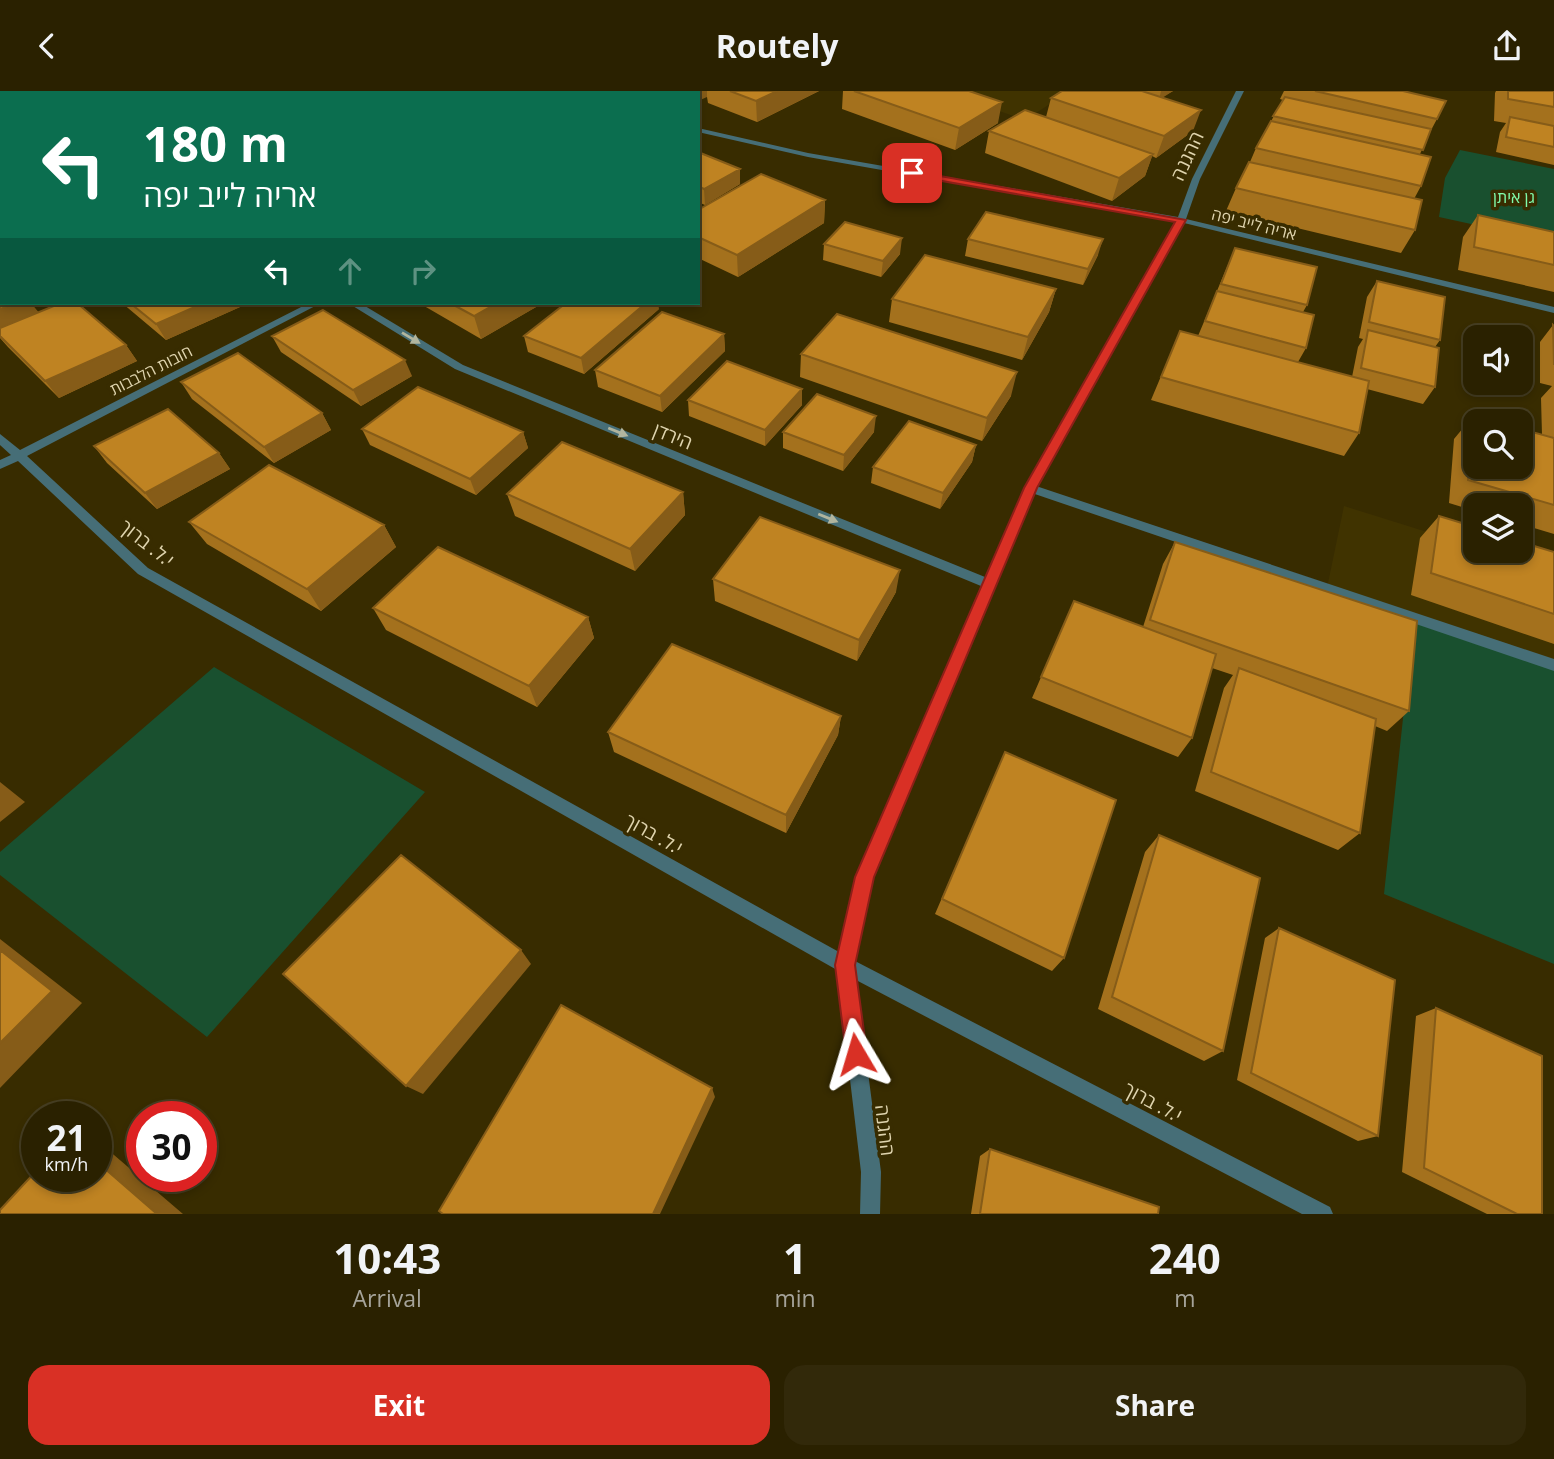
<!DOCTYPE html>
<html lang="en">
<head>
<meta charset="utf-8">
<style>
	body { margin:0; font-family:"Open Sans",Heebo,sans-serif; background:#32290a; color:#f1f3f6; height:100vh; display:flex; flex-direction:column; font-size:26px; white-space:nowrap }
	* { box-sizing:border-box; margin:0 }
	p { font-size:23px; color:#a5a399 }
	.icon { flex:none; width:38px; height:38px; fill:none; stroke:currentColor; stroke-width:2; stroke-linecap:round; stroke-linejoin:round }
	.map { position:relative; height:1123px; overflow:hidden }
	.panel { display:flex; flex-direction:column; background:#2a2100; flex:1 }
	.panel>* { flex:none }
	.guide { position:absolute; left:0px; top:0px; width:700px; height:214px; box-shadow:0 4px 10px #0003,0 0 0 2px #463e22; background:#0b6e4f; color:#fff; overflow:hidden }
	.fabs { position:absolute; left:1463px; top:234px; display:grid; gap:14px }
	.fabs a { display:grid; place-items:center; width:70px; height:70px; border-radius:14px; background:#2a2100; box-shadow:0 4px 10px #0003,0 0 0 2px #463e22; font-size:35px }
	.speed { position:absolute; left:21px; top:1010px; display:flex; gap:14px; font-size:35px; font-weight:700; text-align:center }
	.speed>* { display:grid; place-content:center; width:91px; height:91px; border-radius:50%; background:#2a2100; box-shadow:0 4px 10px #0003,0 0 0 2px #463e22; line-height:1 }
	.speed small { font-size:18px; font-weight:400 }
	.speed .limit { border:10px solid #d22; background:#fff; color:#111 }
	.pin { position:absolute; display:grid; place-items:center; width:60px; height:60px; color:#fff; margin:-30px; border-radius:14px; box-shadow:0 4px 10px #0006 }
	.me { position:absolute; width:77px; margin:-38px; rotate:353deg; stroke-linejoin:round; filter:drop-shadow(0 0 5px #0008) }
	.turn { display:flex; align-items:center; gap:24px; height:147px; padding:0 28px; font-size:32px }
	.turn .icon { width:91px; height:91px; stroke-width:2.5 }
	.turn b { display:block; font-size:49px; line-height:60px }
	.lanes { display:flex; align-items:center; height:66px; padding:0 28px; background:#0003; justify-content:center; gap:35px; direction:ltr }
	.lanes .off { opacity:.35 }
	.eta { display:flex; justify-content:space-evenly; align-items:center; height:119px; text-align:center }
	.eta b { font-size:42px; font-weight:700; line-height:49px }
	.button { display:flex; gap:14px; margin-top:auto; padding:14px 28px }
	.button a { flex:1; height:80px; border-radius:21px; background:#d93025; color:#fff; font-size:28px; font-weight:700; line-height:80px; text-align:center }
	.button a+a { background:#32290a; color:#f1f3f6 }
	header { display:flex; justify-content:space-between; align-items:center; height:91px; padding:0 28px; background:#2a2100; font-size:32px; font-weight:700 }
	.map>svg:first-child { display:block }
	.built { fill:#403300 }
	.green { fill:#19502f }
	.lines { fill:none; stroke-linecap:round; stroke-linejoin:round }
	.lane { fill:#466e77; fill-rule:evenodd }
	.street { fill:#466e77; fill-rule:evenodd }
	.secondary { fill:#5091a0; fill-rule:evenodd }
	.wall { fill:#a4711d }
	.shaded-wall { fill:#865c18 }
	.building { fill:#bf8322; stroke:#865c18; stroke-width:2 }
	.oneway { fill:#b1b59e }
	.route { fill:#d93025; stroke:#8d1f18; stroke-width:2 }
	.labels { text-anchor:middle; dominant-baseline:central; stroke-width:7; stroke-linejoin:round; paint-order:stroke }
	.far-park-label { font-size:16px; fill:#80fbab; stroke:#382c00 }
	.far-street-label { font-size:16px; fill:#dfd4ae; stroke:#382c00 }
	.street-label { font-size:19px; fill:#dfd4ae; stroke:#382c00 }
</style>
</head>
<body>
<header><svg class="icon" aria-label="back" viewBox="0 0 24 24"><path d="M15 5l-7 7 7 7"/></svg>Routely<svg class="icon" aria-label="share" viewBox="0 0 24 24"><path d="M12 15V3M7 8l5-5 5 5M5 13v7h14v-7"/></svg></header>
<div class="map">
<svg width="1554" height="1123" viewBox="0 0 1554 1123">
	<rect width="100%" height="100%" fill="#382c00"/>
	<!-- built -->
	<path class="built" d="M 941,0 L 1070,0 L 1025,29 Z
		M 1344,415 L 1475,456 L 1475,460 L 1554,481 L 1554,575 L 1327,497 Z"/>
	<!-- green -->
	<path class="green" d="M 1460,59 L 1554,78 L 1554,151 L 1439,126 L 1445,87 Z
		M 1414,526 L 1554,574 L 1554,873 L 1384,803 Z
		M 214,576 L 425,701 L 207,946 L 0,784 L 0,761 Z"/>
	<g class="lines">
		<!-- lane -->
		<path class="lane" d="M 1030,393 L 1554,568 L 1554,580 L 1026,400 L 1024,397 Z"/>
		<!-- street -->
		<path class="street" d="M 127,0 L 135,0 L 137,2 L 129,2 Z
			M 575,0 L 586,0 L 588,2 L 577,2 Z
			M 1236,0 L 1244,0 L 1200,88 L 1186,128 L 1554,216 L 1554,222 L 1184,132 L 1036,397 L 872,786 L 855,870 L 1330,1116 L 1333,1123 L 1302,1123 L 856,889 L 881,1081 L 880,1123 L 860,1123 L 861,1081 L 837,879 L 138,483 L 18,370 L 0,378 L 0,369 L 11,364 L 0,354 L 0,343 L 20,359 L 309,212 L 321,212 L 27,365 L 148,477 L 839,861 L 856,786 L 981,495 L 455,278 L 348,212 L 360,212 L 463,274 L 985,486 L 1024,397 L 1176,131 L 808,66 L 698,41 L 698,37 L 808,62 L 1178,126 L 1192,88 Z"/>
		<!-- secondary -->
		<path class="secondary" d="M 381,0 L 392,0 L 390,2 Z
			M 0,141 L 2,141 L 2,147 L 0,147 Z"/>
	</g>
	<!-- wall -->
	<path class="wall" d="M 283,0 L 316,0 L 311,2 L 286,2 Z
		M 425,0 L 523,0 L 525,2 L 426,2 Z
		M 628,0 L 819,0 L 757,31 L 708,12 L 707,6 L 698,2 L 632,2 Z
		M 843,0 L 969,0 L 998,32 L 955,59 L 842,18 Z
		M 1062,0 L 1173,0 L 1162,6 L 1193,40 L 1156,67 L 1152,65 L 1145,85 L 1112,110 L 985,62 L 989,40 L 1046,26 L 1051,7 Z
		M 1284,0 L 1403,0 L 1437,28 L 1429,43 L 1420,63 L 1421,95 L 1414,108 L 1415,139 L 1401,162 L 1226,120 L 1236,97 L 1250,71 L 1256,57 L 1283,9 L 1280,8 Z
		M 1496,0 L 1554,0 L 1554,74 L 1496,61 L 1500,41 L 1506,32 L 1494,30 L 1495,2 Z
		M 698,61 L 740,93 L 705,114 L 698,111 Z
		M 825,109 L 824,132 L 738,186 L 698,167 L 698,119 Z
		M 1478,124 L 1554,141 L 1554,201 L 1458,179 L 1463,146 Z
		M 968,148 L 1098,164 L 1083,194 L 965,165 Z
		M 824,153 L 900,163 L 881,186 L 823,169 Z
		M 1235,157 L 1307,214 L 1303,221 L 1306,257 L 1298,271 L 1352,286 L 1358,256 L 1363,248 L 1359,247 L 1367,206 L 1377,190 L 1440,249 L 1435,256 L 1435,296 L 1423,313 L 1367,298 L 1359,342 L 1344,365 L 1151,309 L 1180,240 L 1198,245 Z
		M 0,181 L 38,221 L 126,254 L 137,270 L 59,307 L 8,256 L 0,247 Z
		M 1056,198 L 1049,221 L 1022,269 L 889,231 L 892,208 Z
		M 122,212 L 249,212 L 166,249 Z
		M 419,212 L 543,212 L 481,248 Z
		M 659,218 L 584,283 L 528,261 L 524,245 Z
		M 1553,234 L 1554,235 L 1554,443 L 1521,433 L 1521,415 L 1475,415 L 1475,420 L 1449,412 L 1454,348 L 1473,325 L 1542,344 L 1541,307 L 1552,295 L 1540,292 L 1540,251 Z
		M 724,243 L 725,260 L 662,321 L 598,296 L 595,279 Z
		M 272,245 L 412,285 L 361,315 L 281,261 Z
		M 801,263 L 1011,305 L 982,350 L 800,286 Z
		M 181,291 L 322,322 L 331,339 L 274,372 L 192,308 Z
		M 802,298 L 802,314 L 765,355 L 689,325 L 688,309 Z
		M 362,338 L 523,341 L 528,357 L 476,404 L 370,354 Z
		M 783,341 L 874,341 L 843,380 L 783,357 Z
		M 976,354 L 972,371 L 940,418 L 871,392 L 873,376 Z
		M 94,355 L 219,362 L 230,378 L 157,418 L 107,372 Z
		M 683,401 L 685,424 L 635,480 L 515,425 L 507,403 Z
		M 1439,425 L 1554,461 L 1554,553 L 1411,504 L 1420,447 Z
		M 189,431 L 384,434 L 396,456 L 321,520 L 207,453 Z
		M 1175,451 L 1409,620 L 1387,640 L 1375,635 L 1360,742 L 1338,759 L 1195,700 L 1224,597 L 1233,584 L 1212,577 L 1192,647 L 1178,666 L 1032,607 L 1074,510 L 1143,536 L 1163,473 Z
		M 713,488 L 896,501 L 857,570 L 715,510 Z
		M 373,517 L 588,526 L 594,547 L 537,616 L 386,539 Z
		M 841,625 L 838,644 L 786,742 L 614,661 L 608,641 Z
		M 1005,661 L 1064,867 L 1052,880 L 935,823 Z
		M 1159,744 L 1223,960 L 1204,970 L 1098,918 L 1145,761 Z
		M 1279,837 L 1378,1045 L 1358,1050 L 1237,989 L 1265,847 Z
		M 1436,917 L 1542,1123 L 1487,1123 L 1402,1081 L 1416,925 Z
		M 990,1058 L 1158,1123 L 971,1123 L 980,1065 Z"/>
	<!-- shaded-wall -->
	<path class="shaded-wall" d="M 293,0 L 316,0 L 311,2 L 294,2 Z
		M 675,0 L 707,0 L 707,6 L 698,10 L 698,2 L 676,2 Z
		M 777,0 L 819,0 L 757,31 L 756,10 Z
		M 1161,0 L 1173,0 L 1159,9 Z
		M 1002,11 L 998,32 L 955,59 L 959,37 Z
		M 1201,19 L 1193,40 L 1156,67 L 1164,45 Z
		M 1153,63 L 1145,85 L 1112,110 L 1119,87 Z
		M 740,78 L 740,93 L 705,114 L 704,98 Z
		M 2,91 L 2,119 L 0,120 L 0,92 Z
		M 825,109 L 824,132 L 738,186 L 737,164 Z
		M 902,147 L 900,163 L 881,186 L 883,170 Z
		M 1103,148 L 1098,164 L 1083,194 L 1088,178 Z
		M 1056,198 L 1049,221 L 1022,269 L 1028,246 Z
		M 15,212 L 31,212 L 40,223 L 0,239 L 0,218 Z
		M 204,212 L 249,212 L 166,249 L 156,233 Z
		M 497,212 L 543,212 L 481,248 L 474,225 Z
		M 646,212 L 658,212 L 659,218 L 584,283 L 581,267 Z
		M 724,243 L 725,260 L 662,321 L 660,305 Z
		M 126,254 L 137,270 L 59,307 L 45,290 Z
		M 405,269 L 412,285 L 361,315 L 353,299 Z
		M 1017,281 L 1011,305 L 982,350 L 987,327 Z
		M 802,298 L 802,314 L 765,355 L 765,339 Z
		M 322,322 L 331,339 L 274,372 L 264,356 Z
		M 876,325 L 874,341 L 843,380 L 844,364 Z
		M 523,341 L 528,357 L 476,404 L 470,388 Z
		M 976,354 L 972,371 L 940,418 L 943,402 Z
		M 219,362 L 230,378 L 157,418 L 145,402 Z
		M 683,401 L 685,424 L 635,480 L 630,458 Z
		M 384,434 L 396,456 L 321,520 L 307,498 Z
		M 900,479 L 896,501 L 857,570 L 859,549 Z
		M 588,526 L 594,547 L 537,616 L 529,595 Z
		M 841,625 L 838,644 L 786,742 L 786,724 Z
		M 0,691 L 25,711 L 0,731 Z
		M 0,848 L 82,912 L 0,997 Z
		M 521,859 L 531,873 L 423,1003 L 406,995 Z
		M 712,997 L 715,1006 L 660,1123 L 653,1123 Z
		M 96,1051 L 100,1052 L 183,1123 L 157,1123 L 96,1070 Z"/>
	<!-- building -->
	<path class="building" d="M 0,0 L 78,0 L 72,2 L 2,2 L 2,24 L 0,24 Z
		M 185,0 L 267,0 L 262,2 L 188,2 Z
		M 440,0 L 523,0 L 525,1 L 522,2 L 443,2 Z
		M 730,0 L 777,0 L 756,10 Z
		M 854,0 L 969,0 L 1002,11 L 959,37 Z
		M 1062,0 L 1142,0 L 1201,19 L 1164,45 L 1051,7 Z
		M 1315,0 L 1403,0 L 1446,10 L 1437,28 Z
		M 1508,0 L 1554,0 L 1554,16 L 1508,8 Z
		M 1285,6 L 1431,38 L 1423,59 L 1273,25 Z
		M 1025,19 L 1153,63 L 1119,87 L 989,40 Z
		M 1510,26 L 1554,35 L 1554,56 L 1506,46 Z
		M 1271,30 L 1431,66 L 1421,95 L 1256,57 Z
		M 698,61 L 740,78 L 704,98 L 698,95 Z
		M 1249,71 L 1422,109 L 1415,139 L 1236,97 Z
		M 0,81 L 2,82 L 2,91 L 0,92 Z
		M 761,83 L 825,109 L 737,164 L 698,146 L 698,119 Z
		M 986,121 L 1103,148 L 1088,178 L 968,148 Z
		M 1478,124 L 1554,141 L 1554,174 L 1474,156 Z
		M 845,131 L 902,147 L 883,170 L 824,153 Z
		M 1235,157 L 1317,176 L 1307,214 L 1221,193 Z
		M 925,164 L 1056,198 L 1028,246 L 892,208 Z
		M 0,181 L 2,183 L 2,212 L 15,212 L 0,218 Z
		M 1377,190 L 1445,206 L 1440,249 L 1369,231 Z
		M 1217,200 L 1314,224 L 1306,257 L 1205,230 Z
		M 61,212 L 77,212 L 126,254 L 45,290 L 0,245 L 0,237 Z
		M 130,212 L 204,212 L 156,233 Z
		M 450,212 L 497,212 L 474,225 Z
		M 566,212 L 646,212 L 581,267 L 524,245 Z
		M 323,219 L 405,269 L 353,299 L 272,245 Z
		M 662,221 L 724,243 L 660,305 L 595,279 Z
		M 837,223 L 1017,281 L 987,327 L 801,263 Z
		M 1553,234 L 1554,235 L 1554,274 Z
		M 1368,239 L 1439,257 L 1435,296 L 1361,277 Z
		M 1180,240 L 1369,290 L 1359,342 L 1161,286 Z
		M 238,262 L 322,322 L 264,356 L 181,291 Z
		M 727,270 L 802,298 L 765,339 L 688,309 Z
		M 418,296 L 523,341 L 470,388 L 362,338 Z
		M 817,303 L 876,325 L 844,364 L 783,341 Z
		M 168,318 L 219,362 L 145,402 L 94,355 Z
		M 1473,325 L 1493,331 L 1475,331 L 1475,376 L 1521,376 L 1521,338 L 1554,347 L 1554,414 L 1468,389 Z
		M 909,330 L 976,354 L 943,402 L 873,376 Z
		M 562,351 L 683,401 L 630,458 L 507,403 Z
		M 269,374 L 384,434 L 307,498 L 189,431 Z
		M 1439,425 L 1475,436 L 1475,460 L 1521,460 L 1521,451 L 1554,461 L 1554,523 L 1431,482 Z
		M 760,426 L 900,479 L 859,549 L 713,488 Z
		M 1175,451 L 1417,530 L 1409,620 L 1150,529 Z
		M 438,456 L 588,526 L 529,595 L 373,517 Z
		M 1074,510 L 1216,563 L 1192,647 L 1041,586 Z
		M 672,553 L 841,625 L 786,724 L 608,641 Z
		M 1239,577 L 1376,628 L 1360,742 L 1211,681 Z
		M 1005,661 L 1116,709 L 1064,867 L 942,808 Z
		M 1159,744 L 1260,787 L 1223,960 L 1112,906 Z
		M 401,764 L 521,859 L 406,995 L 283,883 Z
		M 1279,837 L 1395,889 L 1378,1045 L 1251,982 Z
		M 0,859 L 52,900 L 0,952 Z
		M 561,914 L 712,997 L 653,1123 L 443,1123 L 439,1120 Z
		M 1436,917 L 1542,965 L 1542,1123 L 1517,1123 L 1424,1077 Z
		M 990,1058 L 1159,1116 L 1158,1123 L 980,1123 Z
		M 96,1070 L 157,1123 L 0,1123 L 0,1119 L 37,1079 L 37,1085 L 96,1085 Z"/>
	<!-- one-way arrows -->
	<defs><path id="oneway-solid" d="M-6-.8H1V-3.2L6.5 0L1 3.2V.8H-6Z" transform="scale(1.75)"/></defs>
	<g class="oneway">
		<use href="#oneway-solid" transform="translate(411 247) rotate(31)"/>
		<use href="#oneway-solid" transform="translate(618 341) rotate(22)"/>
		<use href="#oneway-solid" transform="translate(828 427) rotate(22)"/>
	</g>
	<!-- route -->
	<path class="route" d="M 912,80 L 1186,129 L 1037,397 L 874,786 L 855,874 L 867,963 L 864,971 L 856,974 L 849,971 L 846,963 L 835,874 L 855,786 L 1024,397 L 1175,131 L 908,84 L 907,82 Z"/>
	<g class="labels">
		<!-- far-park labels -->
		<g class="far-park-label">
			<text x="1514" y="106">גן איתן</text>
		</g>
		<!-- far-street labels -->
		<g class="far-street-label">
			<text transform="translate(1254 133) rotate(14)">אריה לייב יפה</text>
			<text transform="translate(151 279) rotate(-27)">חובות הלבבות</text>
		</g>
		<!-- street labels -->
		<g class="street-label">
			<text transform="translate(1187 65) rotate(-65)">ההגנה</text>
			<text transform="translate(673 345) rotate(22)">הירדן</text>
			<text transform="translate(147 452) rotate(38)">י.ל. ברוך</text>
			<text transform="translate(654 743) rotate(29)">י.ל. ברוך</text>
			<text transform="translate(1153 1011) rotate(28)">י.ל. ברוך</text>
			<text transform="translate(885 1039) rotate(83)">ההגנה</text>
		</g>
	</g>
</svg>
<div class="fabs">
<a><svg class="icon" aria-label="sound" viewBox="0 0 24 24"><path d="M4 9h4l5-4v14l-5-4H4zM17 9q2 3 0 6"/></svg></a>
<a><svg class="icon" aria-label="search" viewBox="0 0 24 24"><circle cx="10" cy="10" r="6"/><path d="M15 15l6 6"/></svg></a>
<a><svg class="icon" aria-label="layers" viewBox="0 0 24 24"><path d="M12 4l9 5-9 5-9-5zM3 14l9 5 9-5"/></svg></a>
</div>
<div class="speed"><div>21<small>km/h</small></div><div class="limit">30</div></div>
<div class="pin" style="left:912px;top:82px;background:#d93025"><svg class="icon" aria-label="arrive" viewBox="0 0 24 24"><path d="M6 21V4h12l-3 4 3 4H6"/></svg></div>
<svg class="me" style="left:856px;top:963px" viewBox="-20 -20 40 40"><path d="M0-17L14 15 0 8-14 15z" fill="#d93025" stroke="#fff" stroke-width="4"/></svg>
<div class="guide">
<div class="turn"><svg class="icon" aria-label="left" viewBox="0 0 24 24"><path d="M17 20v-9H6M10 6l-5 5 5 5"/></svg><div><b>180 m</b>אריה לייב יפה</div></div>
<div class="lanes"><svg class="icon" aria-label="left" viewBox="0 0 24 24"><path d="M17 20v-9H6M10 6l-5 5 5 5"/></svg><svg class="icon off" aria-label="ahead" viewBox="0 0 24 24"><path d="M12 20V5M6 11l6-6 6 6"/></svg><svg class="icon off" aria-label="right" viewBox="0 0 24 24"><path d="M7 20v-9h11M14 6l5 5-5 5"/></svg></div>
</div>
</div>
<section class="panel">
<div class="eta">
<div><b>10:43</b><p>Arrival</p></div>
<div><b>1</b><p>min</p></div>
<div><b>240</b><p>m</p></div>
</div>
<div class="button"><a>Exit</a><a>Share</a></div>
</section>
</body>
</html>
